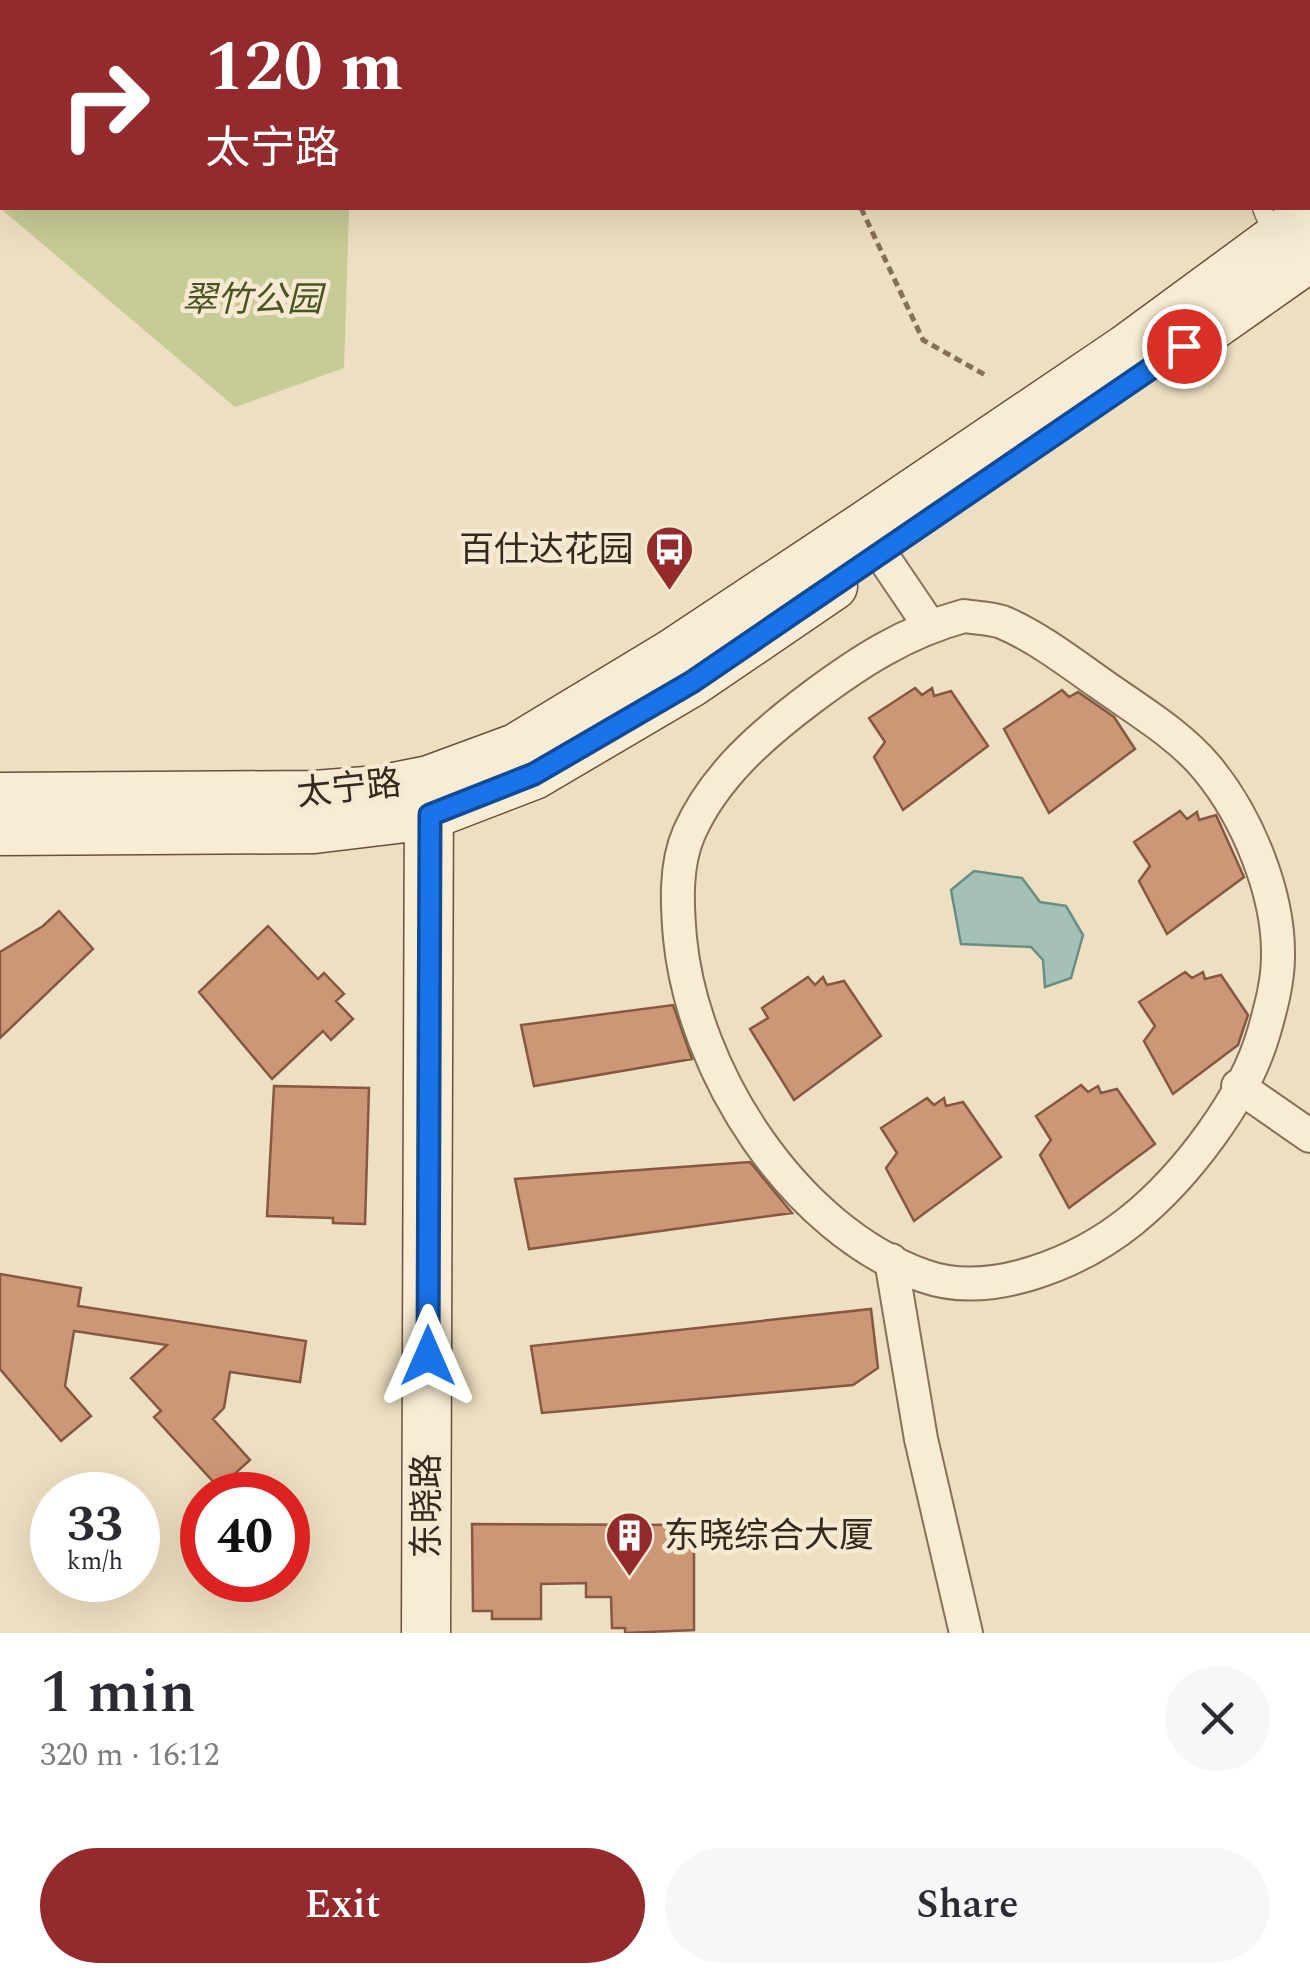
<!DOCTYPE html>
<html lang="en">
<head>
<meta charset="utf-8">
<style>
	body { margin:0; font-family:Spectral,"Noto Sans SC",serif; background:#f7f7f7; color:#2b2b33; height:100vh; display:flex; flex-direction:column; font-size:38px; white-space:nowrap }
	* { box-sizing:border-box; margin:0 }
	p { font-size:32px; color:#7c7c81 }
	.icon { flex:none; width:55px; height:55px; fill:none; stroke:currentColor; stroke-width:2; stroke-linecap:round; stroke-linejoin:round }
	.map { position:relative; height:1633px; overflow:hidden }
	.sheet { display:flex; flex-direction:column; background:#fff; flex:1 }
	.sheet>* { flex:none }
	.hud { position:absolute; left:0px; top:0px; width:1310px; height:210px; box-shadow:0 10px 40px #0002; background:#952a2e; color:#fff; overflow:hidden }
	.speed { position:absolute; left:30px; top:1472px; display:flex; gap:20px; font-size:50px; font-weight:700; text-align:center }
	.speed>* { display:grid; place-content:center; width:130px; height:130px; border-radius:50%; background:#fff; box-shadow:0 10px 40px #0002; line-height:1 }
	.speed small { font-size:25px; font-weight:400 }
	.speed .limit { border:15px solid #d22; background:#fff; color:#111 }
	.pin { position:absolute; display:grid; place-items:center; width:85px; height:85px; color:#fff; margin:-42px; border:5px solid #fff; border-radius:50%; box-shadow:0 2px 10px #0007 }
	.me { position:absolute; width:110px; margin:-55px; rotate:0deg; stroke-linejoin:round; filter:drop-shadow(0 0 8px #0008) }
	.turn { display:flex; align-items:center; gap:35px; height:210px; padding:0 40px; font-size:45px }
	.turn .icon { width:130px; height:130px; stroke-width:2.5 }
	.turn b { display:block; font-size:70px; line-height:85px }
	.round { display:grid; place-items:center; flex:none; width:105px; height:105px; border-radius:52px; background:#f7f7f7 }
	.head { display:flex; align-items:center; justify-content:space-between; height:170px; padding:0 40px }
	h1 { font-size:60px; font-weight:600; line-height:75px }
	.cta { display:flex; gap:20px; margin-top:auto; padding:20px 40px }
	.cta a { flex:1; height:115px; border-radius:60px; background:#952a2e; color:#fff; font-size:40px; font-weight:600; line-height:115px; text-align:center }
	.cta a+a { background:#f7f7f7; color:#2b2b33 }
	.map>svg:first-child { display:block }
	.green { fill:#c7cb95 }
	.water { fill:#a4c0b7; stroke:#6b8e84; stroke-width:2.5 }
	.building { fill:#cb9777; stroke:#86583f; stroke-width:2.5 }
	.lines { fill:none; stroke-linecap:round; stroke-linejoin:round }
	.lane-casing { stroke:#877059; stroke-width:21 }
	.street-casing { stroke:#877059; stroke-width:36 }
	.secondary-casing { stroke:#68513c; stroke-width:51 }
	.path { stroke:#877059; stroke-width:5; stroke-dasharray:8 5; stroke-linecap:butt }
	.lane { stroke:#f8ecd4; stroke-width:18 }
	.street { stroke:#f8ecd4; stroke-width:32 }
	.secondary { stroke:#f8ecd4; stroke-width:48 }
	.route-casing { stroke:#114b97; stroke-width:25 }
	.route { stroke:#1a73e8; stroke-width:18 }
	.labels { text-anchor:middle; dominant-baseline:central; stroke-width:9; stroke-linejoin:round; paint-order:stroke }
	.park-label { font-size:35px; font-style:italic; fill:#495324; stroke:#f5e9d1 }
	.poi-label { font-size:35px; fill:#37281d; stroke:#f5e9d1; text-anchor:end }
	.street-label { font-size:35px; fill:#37281d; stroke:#f5e9d1 }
</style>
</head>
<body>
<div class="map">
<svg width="1310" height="1633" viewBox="0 0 1310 1633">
	<rect width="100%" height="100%" fill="#eddfc1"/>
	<!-- green -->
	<path class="green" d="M 0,0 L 737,0 L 2,2 L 2,208 L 349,208 L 344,368 L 235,407 L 0,208 Z"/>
	<!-- water -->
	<path class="water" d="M 974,871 L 1022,878 L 1040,902 L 1066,906 L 1083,935 L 1071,978 L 1045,987 L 1043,960 L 1031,947 L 961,944 L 951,890 Z"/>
	<!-- building -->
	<path class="building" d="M 915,688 L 922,695 L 932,688 L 934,696 L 951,691 L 988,746 L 903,810 L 874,757 L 885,742 L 869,718 Z
		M 1062,690 L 1069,697 L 1078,692 L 1114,717 L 1135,749 L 1049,813 L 1004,729 Z
		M 1180,811 L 1187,819 L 1197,812 L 1199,820 L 1216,815 L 1244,877 L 1167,934 L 1139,881 L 1150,866 L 1134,842 Z
		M 59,911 L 93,949 L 0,1038 L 0,952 L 43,926 Z
		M 268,926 L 318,979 L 324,973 L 344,994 L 336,1001 L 353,1019 L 331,1040 L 323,1031 L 272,1079 L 199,992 Z
		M 1185,972 L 1192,978 L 1203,972 L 1205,979 L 1221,975 L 1248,1015 L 1238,1045 L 1173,1094 L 1144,1041 L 1155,1026 L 1139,1002 Z
		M 808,977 L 815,985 L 823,977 L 827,985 L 844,981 L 881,1036 L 794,1100 L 750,1029 L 768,1018 L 762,1008 Z
		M 673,1005 L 692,1059 L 534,1086 L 521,1025 Z
		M 1081,1085 L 1088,1092 L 1098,1086 L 1101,1093 L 1117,1089 L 1155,1144 L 1069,1208 L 1040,1155 L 1051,1140 L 1036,1116 Z
		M 274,1086 L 369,1088 L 365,1224 L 333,1223 L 333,1218 L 267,1216 Z
		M 927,1098 L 934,1105 L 944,1098 L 946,1106 L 963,1102 L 1001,1157 L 914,1221 L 886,1168 L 897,1153 L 881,1128 Z
		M 750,1162 L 792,1213 L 529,1249 L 515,1179 Z
		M 0,1274 L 81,1288 L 78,1306 L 306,1341 L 300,1382 L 230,1372 L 224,1408 L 213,1419 L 250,1460 L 219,1488 L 154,1417 L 161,1411 L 131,1378 L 167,1345 L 74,1331 L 65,1386 L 91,1416 L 61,1441 L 0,1369 Z
		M 871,1309 L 878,1368 L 853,1385 L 542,1413 L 531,1346 Z
		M 472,1524 L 694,1525 L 694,1630 L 625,1633 L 625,1628 L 612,1628 L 611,1597 L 586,1597 L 586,1583 L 541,1584 L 541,1619 L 492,1619 L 492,1611 L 473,1611 Z"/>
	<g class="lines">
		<defs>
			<path id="lane" d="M 1194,0 L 1195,2
				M 1262,208 L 1275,240"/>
			<path id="street" d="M 881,554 L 929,625
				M 964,616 C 976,618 990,618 1002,622 C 1036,636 1071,663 1101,684 C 1136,709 1179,734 1207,768 C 1247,816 1279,893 1278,956 C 1278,982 1271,1007 1264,1032 C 1245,1099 1185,1177 1132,1220 C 1080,1262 991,1300 924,1276 C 793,1229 693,1072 680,938 C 677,904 675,865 689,833 C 714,776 763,734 811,698 C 859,662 905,632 964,616 Z
				M 1238,1086 L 1310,1136
				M 891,1260 L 921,1439 L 966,1633"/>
			<path id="secondary" d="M 1202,333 L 1310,257
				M 0,797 L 315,795 L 379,790 L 429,780 L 516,748 L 673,653 L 863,527 L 1126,349 L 1310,214
				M 0,831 L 314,829 L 430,815 L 534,775 L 692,682 L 833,586
				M 426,1633 L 429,787"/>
		</defs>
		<!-- lane casing -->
		<use href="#lane" class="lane-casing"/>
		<!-- street casing -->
		<use href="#street" class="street-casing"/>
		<!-- secondary casing -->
		<use href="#secondary" class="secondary-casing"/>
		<!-- path -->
		<path class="path" d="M 733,0 L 736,2
			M 861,208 L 923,340 L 987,376"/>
		<!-- lane -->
		<use href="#lane" class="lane"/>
		<!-- street -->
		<use href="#street" class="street"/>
		<!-- secondary -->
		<use href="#secondary" class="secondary"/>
	</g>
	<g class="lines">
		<defs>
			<path id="route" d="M 428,1356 L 430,815 L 534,774 L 692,682 L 1184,346"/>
		</defs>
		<!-- route casing -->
		<use href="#route" class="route-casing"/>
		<!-- route -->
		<use href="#route" class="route"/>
	</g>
	<!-- icons -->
	<defs>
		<symbol id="bus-pin" viewBox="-11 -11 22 30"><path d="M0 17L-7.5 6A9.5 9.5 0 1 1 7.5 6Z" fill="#952a2e" stroke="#f5e9d1"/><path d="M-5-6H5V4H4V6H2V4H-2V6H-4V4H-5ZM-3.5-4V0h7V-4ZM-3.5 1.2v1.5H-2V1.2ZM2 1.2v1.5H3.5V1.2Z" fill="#fff"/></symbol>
		<symbol id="building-pin" viewBox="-11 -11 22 30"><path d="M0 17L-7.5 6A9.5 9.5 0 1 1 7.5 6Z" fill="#952a2e" stroke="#f5e9d1"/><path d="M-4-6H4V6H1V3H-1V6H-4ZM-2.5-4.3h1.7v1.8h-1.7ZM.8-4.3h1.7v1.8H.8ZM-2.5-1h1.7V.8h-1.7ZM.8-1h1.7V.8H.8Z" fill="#fff"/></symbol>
	</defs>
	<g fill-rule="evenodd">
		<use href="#bus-pin" x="642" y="522" width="55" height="75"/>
		<use href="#building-pin" x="602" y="1508" width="55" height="75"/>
	</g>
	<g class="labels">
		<!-- park labels -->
		<g class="park-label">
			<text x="252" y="300">翠竹公园</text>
		</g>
		<!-- poi labels -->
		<g class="poi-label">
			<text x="634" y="550">百仕达花园</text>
			<text x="664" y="1536" text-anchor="start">东晓综合大厦</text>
		</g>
		<!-- street labels -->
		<g class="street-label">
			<text transform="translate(349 789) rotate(-6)">太宁路</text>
			<text transform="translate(427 1506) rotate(-90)">东晓路</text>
		</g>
	</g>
</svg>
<div class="speed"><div>33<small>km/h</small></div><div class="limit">40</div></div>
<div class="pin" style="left:1184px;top:346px;background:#d93025"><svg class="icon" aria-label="arrive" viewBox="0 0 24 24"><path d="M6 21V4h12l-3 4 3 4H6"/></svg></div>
<svg class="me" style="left:428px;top:1356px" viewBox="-20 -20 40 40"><path d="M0-17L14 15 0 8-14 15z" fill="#1a73e8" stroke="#fff" stroke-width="4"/></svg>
<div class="hud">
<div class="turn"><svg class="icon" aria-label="right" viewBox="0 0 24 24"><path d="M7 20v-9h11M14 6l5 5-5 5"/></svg><div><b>120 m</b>太宁路</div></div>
</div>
</div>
<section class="sheet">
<div class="head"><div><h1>1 min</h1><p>320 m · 16:12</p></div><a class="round"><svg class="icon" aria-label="close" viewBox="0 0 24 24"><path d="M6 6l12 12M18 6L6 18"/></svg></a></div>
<div class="cta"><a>Exit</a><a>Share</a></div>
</section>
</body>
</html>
